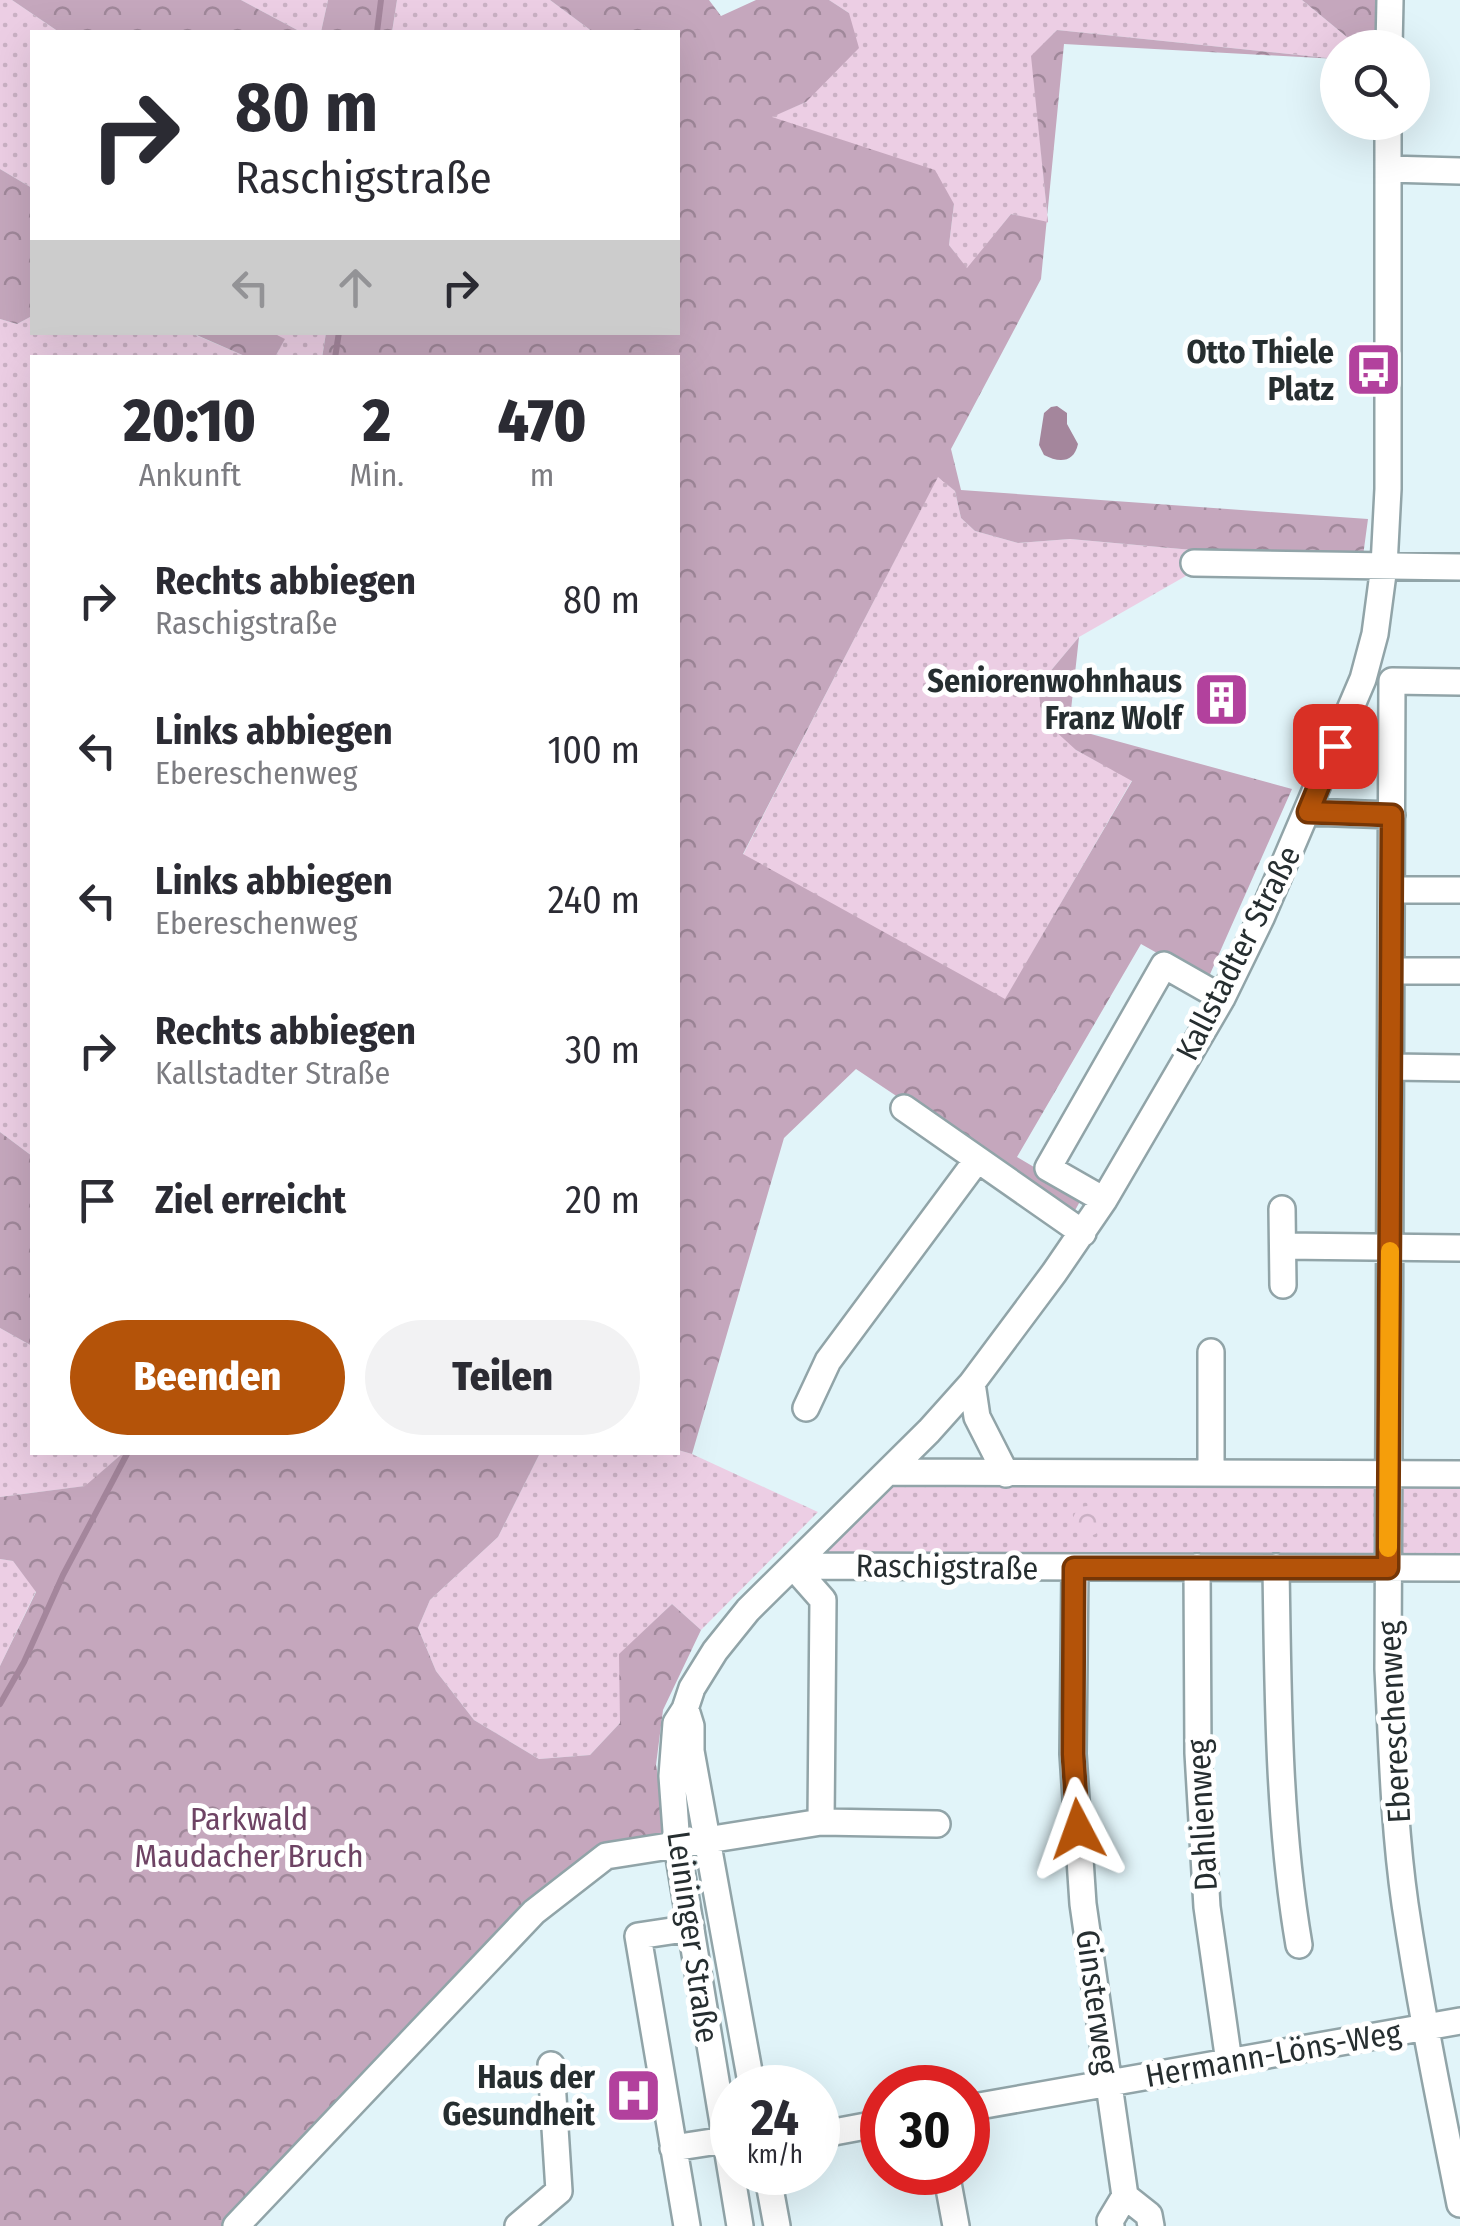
<!DOCTYPE html>
<html lang="de">
<head>
<meta charset="utf-8">
<style>
	body { margin:0; font-family:"Fira Sans Condensed",sans-serif; background:#f2f2f3; color:#2b2b33; height:100vh; display:flex; flex-direction:column; font-size:38px; white-space:nowrap }
	* { box-sizing:border-box; margin:0 }
	p { font-size:32px; color:#7c7c81 }
	.icon { flex:none; width:55px; height:55px; fill:none; stroke:currentColor; stroke-width:2; stroke-linecap:round; stroke-linejoin:round }
	.map { position:relative; flex:1; overflow:hidden }
	.panel { position:absolute; left:30px; top:355px; width:650px; height:1100px; display:flex; flex-direction:column; background:#fff; border-radius:0px; box-shadow:0 10px 40px #0002 }
	.panel>* { flex:none }
	.banner { position:absolute; left:30px; top:30px; width:650px; height:305px; border-radius:0px; box-shadow:0 10px 40px #0002; background:#fff; color:#2b2b33; overflow:hidden }
	.tools { position:absolute; left:1320px; top:30px; display:grid; gap:20px }
	.tools a { display:grid; place-items:center; width:110px; height:110px; border-radius:50%; background:#fff; box-shadow:0 10px 40px #0002; font-size:50px }
	.speed { position:absolute; left:710px; top:2065px; display:flex; gap:20px; font-size:50px; font-weight:700; text-align:center }
	.speed>* { display:grid; place-content:center; width:130px; height:130px; border-radius:50%; background:#fff; box-shadow:0 10px 40px #0002; line-height:1 }
	.speed small { font-size:25px; font-weight:400 }
	.speed .limit { border:15px solid #d22; background:#fff; color:#111 }
	.pin { position:absolute; display:grid; place-items:center; width:85px; height:85px; color:#fff; margin:-42px; border-radius:20px; box-shadow:0 5px 15px #0006 }
	.me { position:absolute; width:110px; margin:-55px; rotate:356deg; stroke-linejoin:round; filter:drop-shadow(0 0 8px #0008) }
	.turn { display:flex; align-items:center; gap:35px; height:210px; padding:0 40px; font-size:45px }
	.turn .icon { width:130px; height:130px; stroke-width:2.5 }
	.turn b { display:block; font-size:70px; line-height:85px }
	.lanes { display:flex; align-items:center; height:95px; padding:0 40px; background:#0003; justify-content:center; gap:50px; direction:ltr }
	.lanes .off { opacity:.35 }
	.eta { display:flex; justify-content:space-evenly; align-items:center; height:170px; text-align:center }
	.eta b { font-size:60px; font-weight:800; line-height:70px }
	.primary-button { display:flex; gap:20px; margin-top:auto; padding:20px 40px }
	.primary-button a { flex:1; height:115px; border-radius:60px; background:#b45309; color:#fff; font-size:40px; font-weight:800; line-height:115px; text-align:center }
	.primary-button a+a { background:#f2f2f3; color:#2b2b33 }
	ul { padding:0; list-style:none }
	li { display:flex; align-items:center; gap:30px; height:150px; padding:0 40px }
	li div { flex:1 }
	li b { display:block; font-size:38px }
	li em { font-style:normal }
	.map>svg:first-child { display:block }
	.grass { fill:url(#grass-dots) }
	.forest { fill:url(#forest-crowns) }
	.park { fill:url(#park-crowns) }
	.water { fill:#a4869c }
	.lines { fill:none; stroke-linecap:round; stroke-linejoin:round }
	.stream { stroke:#a4869c; stroke-width:6 }
	.minor-casing { stroke:#91a4a8; stroke-width:30 }
	.minor { stroke:#fff; stroke-width:25 }
	.route-casing { stroke:#753606; stroke-width:25 }
	.route { stroke:#b45309; stroke-width:18 }
	.slow { stroke:#f59e0b; stroke-width:18 }
	.labels { text-anchor:middle; dominant-baseline:central; stroke-width:10; stroke-linejoin:round; paint-order:stroke }
	.poi-label { font-size:32px; font-weight:bold; fill:#262e30; stroke:#fff; text-anchor:end }
	.street-label { font-size:32px; fill:#262e30; stroke:#fff }
	.park-label { font-size:32px; fill:#6e4364; stroke:#fff }
</style>
</head>
<body>
<div class="map">
<svg width="1460" height="2226" viewBox="0 0 1460 2226">
	<defs>
		<pattern id="grass-dots" width="8" height="8" patternUnits="userSpaceOnUse" patternTransform="scale(2.5)"><rect width="8" height="8" fill="#eccee4"/><path d="M2 2h.1M6 6h.1" fill="none" stroke="#cab1c4" stroke-width="1.8" stroke-linecap="round"/></pattern>
		<pattern id="forest-crowns" width="20" height="18" patternUnits="userSpaceOnUse" patternTransform="scale(2.5)"><rect width="20" height="18" fill="#c5a7bd"/><path d="M2 6a3 3 0 1 1 6 0M12 15a3 3 0 1 1 6 0" fill="none" stroke="#a0889a"/></pattern>
		<pattern id="park-crowns" width="20" height="18" patternUnits="userSpaceOnUse" patternTransform="scale(2.5)"><rect width="20" height="18" fill="#eccee4"/><path d="M2 6a3 3 0 1 1 6 0M12 15a3 3 0 1 1 6 0" fill="none" stroke="#cab1c4"/></pattern>
	</defs>
	<rect width="100%" height="100%" fill="#e1f4f9"/>
	<!-- grass -->
	<path class="grass" d="M 0,0 L 12,0 L 59,32 L 32,32 L 32,188 L 0,169 Z
		M 241,0 L 328,0 L 321,32 L 301,32 Z
		M 397,0 L 550,0 L 593,32 L 392,32 Z
		M 829,0 L 1302,0 L 1359,47 L 1338,48 L 1337,59 L 1057,30 L 1032,56 L 1048,223 L 1011,214 L 967,269 L 949,245 L 954,204 L 770,117 L 806,102 L 849,13 Z
		M 32,316 L 32,332 L 191,333 L 247,357 L 32,358 L 32,1156 L 0,1132 L 0,319 L 17,324 Z
		M 273,333 L 326,333 L 322,357 L 275,357 L 284,340 Z
		M 938,476 L 955,491 L 961,518 L 975,531 L 1018,543 L 1070,539 L 1226,553 L 1079,637 L 1038,686 L 1076,750 L 1132,780 L 1005,1000 L 743,855 Z
		M 0,1328 L 32,1346 L 32,1452 L 123,1453 L 86,1486 L 0,1497 Z
		M 678,1450 L 692,1454 L 818,1512 L 701,1630 L 672,1604 L 620,1654 L 620,1723 L 590,1755 L 539,1759 L 474,1720 L 436,1671 L 418,1628 L 430,1600 L 498,1537 L 540,1453 L 678,1452 Z
		M 890,1472 L 1460,1474 L 1460,1568 L 793,1566 Z
		M 0,1559 L 13,1561 L 36,1591 L 0,1666 Z"/>
	<!-- forest -->
	<path class="forest" d="M 12,0 L 241,0 L 301,32 L 59,32 Z
		M 328,0 L 397,0 L 392,32 L 321,32 Z
		M 550,0 L 709,0 L 721,16 L 756,0 L 829,0 L 849,13 L 859,48 L 806,102 L 772,117 L 935,170 L 954,204 L 949,245 L 967,268 L 1011,214 L 1048,222 L 1031,56 L 1057,30 L 1337,59 L 1064,44 L 1041,279 L 951,449 L 961,490 L 1368,519 L 1363,556 L 1226,553 L 1070,539 L 1018,543 L 975,531 L 961,518 L 955,491 L 938,477 L 743,854 L 1005,999 L 1132,781 L 1076,750 L 1042,719 L 1038,686 L 1079,637 L 1069,728 L 1292,789 L 1207,981 L 1141,944 L 1017,1157 L 1083,1196 L 1073,1214 L 856,1069 L 784,1138 L 692,1454 L 678,1450 L 678,358 L 322,358 L 326,333 L 678,332 L 678,32 L 593,32 Z
		M 1302,0 L 1384,0 L 1379,47 L 1359,47 Z
		M 0,169 L 32,188 L 32,316 L 17,324 L 0,319 Z
		M 192,333 L 273,333 L 285,339 L 275,357 L 247,357 Z
		M 0,1132 L 32,1156 L 32,1346 L 0,1328 Z
		M 123,1453 L 540,1453 L 498,1537 L 430,1600 L 418,1628 L 436,1671 L 474,1720 L 539,1759 L 590,1755 L 620,1723 L 619,1654 L 672,1604 L 701,1630 L 663,1710 L 656,1765 L 671,1839 L 604,1850 L 227,2226 L 0,2226 L 0,1666 L 36,1592 L 13,1561 L 0,1559 L 0,1497 L 85,1486 Z"/>
	<!-- park -->
	<path class="park" d="M1073 1521a15 15 0 1 1 30 0a15 15 0 1 1-30 0Z"/>
	<!-- water -->
	<path class="water" d="M 1057,406 L 1067,413 L 1067,424 L 1078,444 C 1074,463 1059,463 1044,455 L 1039,445 L 1044,413 L 1051,407 Z"/>
	<g class="lines">
		<!-- stream -->
		<path class="stream" d="M 377,32 L 381,0
			M 335,358 L 339,332
			M 0,1704 L 24,1662 L 63,1575 L 128,1452"/>
		<defs>
			<path id="minor" d="M 1389,48 L 1390,0
				M 1388,169 L 1460,171
				M 1194,563 L 1460,567
				M 1460,682 L 1392,681 L 1388,1669 C 1392,1747 1394,1827 1405,1904 C 1420,2005 1440,2104 1460,2204
				M 1308,812 L 1392,815
				M 1392,890 L 1460,890
				M 1391,971 L 1460,971
				M 1391,1067 L 1460,1068
				M 904,1108 L 1083,1233
				M 1104,1200 L 1048,1168 L 1164,965 L 1222,998
				M 1282,1209 L 1283,1285
				M 1283,1246 L 1460,1248
				M 972,1383 L 977,1417 L 1006,1474
				M 806,1408 L 828,1361 L 977,1160
				M 890,1472 L 1460,1474
				M 1211,1473 L 1211,1352
				M 793,1566 L 1460,1568
				M 793,1566 L 823,1600 L 821,1822
				M 1197,1567 L 1198,1753 L 1207,1907 L 1229,2062
				M 1276,1567 C 1278,1692 1278,1822 1299,1945
				M 1075,1568 L 1073,1754 L 1083,1904 L 1125,2196 L 1110,2221 L 1111,2226
				M 687,1713 L 691,1726 L 691,1751 L 752,2088
				M 968,2108 L 1460,2021
				M 818,2135 L 882,2123
				M 673,2148 L 725,2140
				M 767,2172 L 777,2226
				M 946,2172 L 956,2226
				M 1125,2196 L 1149,2215 L 1151,2226
				M 236,2226 L 534,1912 L 606,1856 L 821,1822 L 937,1824
				M 518,2226 L 559,2191 L 551,2065
				M 687,2226 L 638,1936 L 691,1928
				M 740,2226 L 677,1845 L 672,1776 L 676,1723 L 685,1709 L 692,1688 L 715,1651 L 748,1610 L 929,1431 L 972,1383 L 1054,1273 L 1104,1200 L 1222,998 L 1261,918 L 1363,679 L 1375,634 L 1384,566 L 1388,489 L 1388,122"/>
		</defs>
		<!-- minor casing -->
		<use href="#minor" class="minor-casing"/>
		<!-- minor -->
		<use href="#minor" class="minor"/>
	</g>
	<g class="lines">
		<defs>
			<path id="route" d="M 1078,1829 L 1073,1754 L 1074,1568 L 1388,1568 L 1392,815 L 1308,812 L 1335,746"/>
		</defs>
		<!-- route casing -->
		<use href="#route" class="route-casing"/>
		<!-- route -->
		<use href="#route" class="route"/>
		<!-- slow -->
		<path class="slow" d="M 1388,1548 L 1390,1251"/>
	</g>
	<!-- icons -->
	<defs>
		<symbol id="bus-square" viewBox="-11 -11 22 22"><rect x="-9" y="-9" width="18" height="18" rx="4" fill="#b2419d" stroke="#fff"/><path d="M-5-6H5V4H4V6H2V4H-2V6H-4V4H-5ZM-3.5-4V0h7V-4ZM-3.5 1.2v1.5H-2V1.2ZM2 1.2v1.5H3.5V1.2Z" fill="#fff"/></symbol>
		<symbol id="building-square" viewBox="-11 -11 22 22"><rect x="-9" y="-9" width="18" height="18" rx="4" fill="#b2419d" stroke="#fff"/><path d="M-4-6H4V6H1V3H-1V6H-4ZM-2.5-4.3h1.7v1.8h-1.7ZM.8-4.3h1.7v1.8H.8ZM-2.5-1h1.7V.8h-1.7ZM.8-1h1.7V.8H.8Z" fill="#fff"/></symbol>
		<symbol id="hospital-square" viewBox="-11 -11 22 22"><rect x="-9" y="-9" width="18" height="18" rx="4" fill="#b2419d" stroke="#fff"/><path d="M-5-5h3v3.5h4V-5h3V5h-3V1.5h-4V5h-3Z" fill="#fff"/></symbol>
	</defs>
	<g fill-rule="evenodd">
		<use href="#bus-square" x="1342" y="338" width="63" height="63"/>
		<use href="#building-square" x="1190" y="668" width="63" height="63"/>
		<use href="#hospital-square" x="602" y="2064" width="63" height="63"/>
	</g>
	<g class="labels">
		<!-- poi labels -->
		<g class="poi-label">
			<text x="1334" y="352">Otto Thiele<tspan x="1334" dy="37">Platz</tspan></text>
			<text x="1182" y="681">Seniorenwohnhaus<tspan x="1182" dy="37">Franz Wolf</tspan></text>
			<text x="595" y="2077">Haus der<tspan x="595" dy="37">Gesundheit</tspan></text>
		</g>
		<!-- street labels -->
		<g class="street-label">
			<text transform="translate(1238 953) rotate(-63)">Kallstadter Straße</text>
			<text transform="translate(947 1567) rotate(1)">Raschigstraße</text>
			<text transform="translate(1394 1722) rotate(-93)">Ebereschenweg</text>
			<text transform="translate(1202 1815) rotate(-93)">Dahlienweg</text>
			<text transform="translate(693 1937) rotate(82)">Leininger Straße</text>
			<text transform="translate(1097 2002) rotate(82)">Ginsterweg</text>
			<text transform="translate(1273 2054) rotate(-10)">Hermann-Löns-Weg</text>
		</g>
		<!-- park labels -->
		<g class="park-label">
			<text x="249" y="1819">Parkwald<tspan x="249" dy="37">Maudacher Bruch</tspan></text>
		</g>
	</g>
</svg>
<div class="tools">
<a><svg class="icon" aria-label="search" viewBox="0 0 24 24"><circle cx="10" cy="10" r="6"/><path d="M15 15l6 6"/></svg></a>
</div>
<div class="speed"><div>24<small>km/h</small></div><div class="limit">30</div></div>
<div class="pin" style="left:1335px;top:746px;background:#d93025"><svg class="icon" aria-label="arrive" viewBox="0 0 24 24"><path d="M6 21V4h12l-3 4 3 4H6"/></svg></div>
<svg class="me" style="left:1078px;top:1829px" viewBox="-20 -20 40 40"><path d="M0-17L14 15 0 8-14 15z" fill="#b45309" stroke="#fff" stroke-width="4"/></svg>
<div class="banner">
<div class="turn"><svg class="icon" aria-label="right" viewBox="0 0 24 24"><path d="M7 20v-9h11M14 6l5 5-5 5"/></svg><div><b>80 m</b>Raschigstraße</div></div>
<div class="lanes"><svg class="icon off" aria-label="left" viewBox="0 0 24 24"><path d="M17 20v-9H6M10 6l-5 5 5 5"/></svg><svg class="icon off" aria-label="ahead" viewBox="0 0 24 24"><path d="M12 20V5M6 11l6-6 6 6"/></svg><svg class="icon" aria-label="right" viewBox="0 0 24 24"><path d="M7 20v-9h11M14 6l5 5-5 5"/></svg></div>
</div>
<section class="panel">
<div class="eta">
<div><b>20:10</b><p>Ankunft</p></div>
<div><b>2</b><p>Min.</p></div>
<div><b>470</b><p>m</p></div>
</div>
<ul>
<li><svg class="icon" aria-label="right" viewBox="0 0 24 24"><path d="M7 20v-9h11M14 6l5 5-5 5"/></svg><div><b>Rechts abbiegen</b><p>Raschigstraße</p></div><em>80 m</em></li>
<li><svg class="icon" aria-label="left" viewBox="0 0 24 24"><path d="M17 20v-9H6M10 6l-5 5 5 5"/></svg><div><b>Links abbiegen</b><p>Ebereschenweg</p></div><em>100 m</em></li>
<li><svg class="icon" aria-label="left" viewBox="0 0 24 24"><path d="M17 20v-9H6M10 6l-5 5 5 5"/></svg><div><b>Links abbiegen</b><p>Ebereschenweg</p></div><em>240 m</em></li>
<li><svg class="icon" aria-label="right" viewBox="0 0 24 24"><path d="M7 20v-9h11M14 6l5 5-5 5"/></svg><div><b>Rechts abbiegen</b><p>Kallstadter Straße</p></div><em>30 m</em></li>
<li><svg class="icon" aria-label="arrive" viewBox="0 0 24 24"><path d="M6 21V4h12l-3 4 3 4H6"/></svg><div><b>Ziel erreicht</b></div><em>20 m</em></li>
</ul>
<div class="primary-button"><a>Beenden</a><a>Teilen</a></div>
</section>
</div>
</body>
</html>
